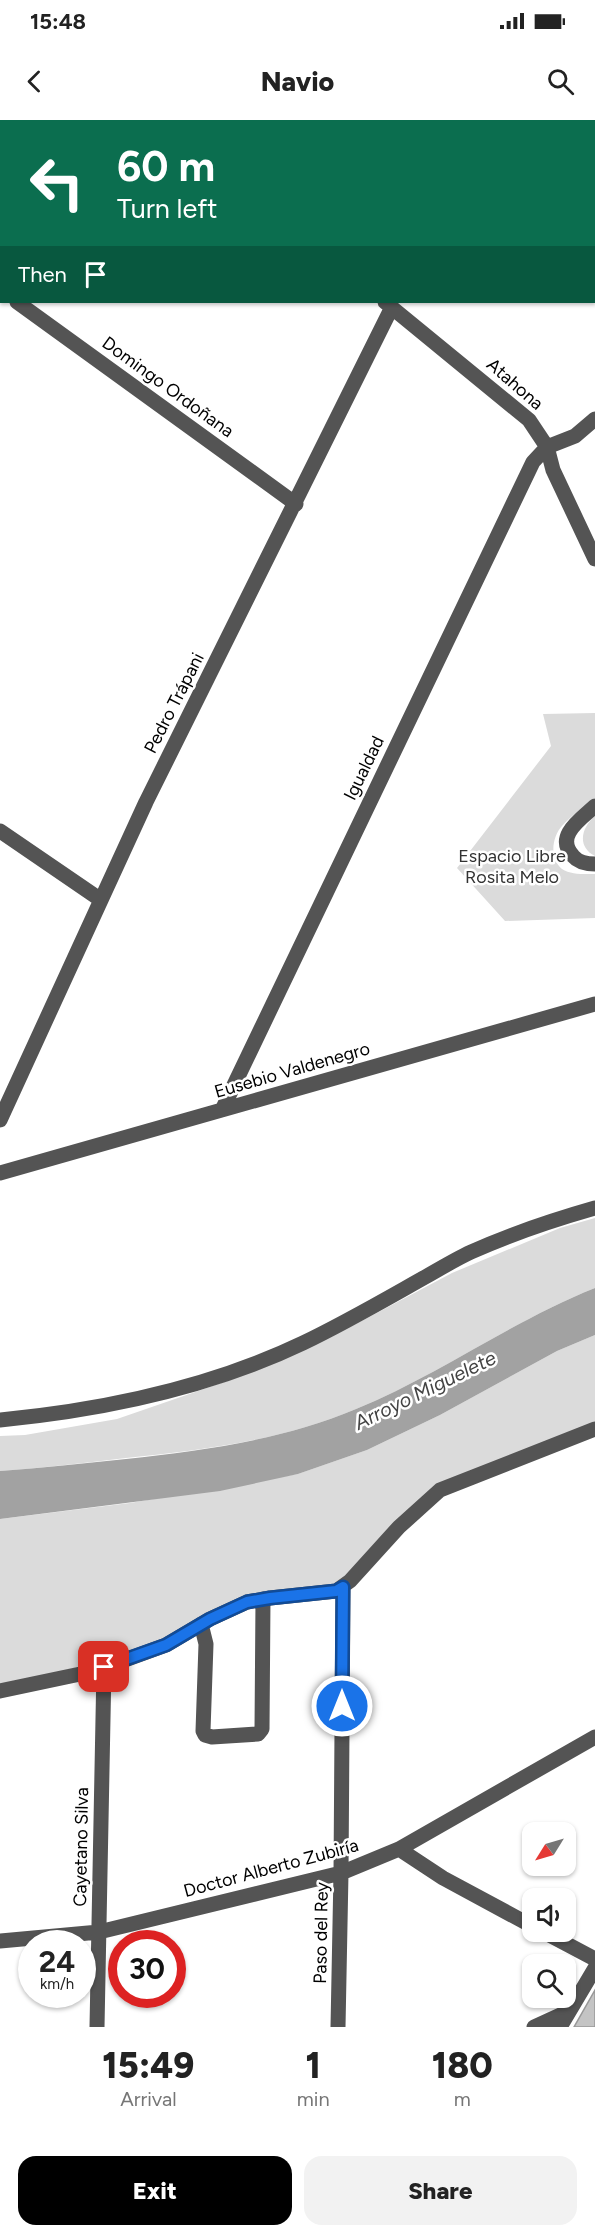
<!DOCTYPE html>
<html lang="en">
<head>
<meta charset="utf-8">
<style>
	body { margin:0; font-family:Figtree,sans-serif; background:#f2f2f2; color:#222; height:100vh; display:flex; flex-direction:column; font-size:22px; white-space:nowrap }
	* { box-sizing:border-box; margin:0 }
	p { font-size:20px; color:#767676 }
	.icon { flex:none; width:33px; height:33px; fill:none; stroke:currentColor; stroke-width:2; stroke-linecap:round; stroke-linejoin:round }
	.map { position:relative; height:1907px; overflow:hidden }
	.panel { display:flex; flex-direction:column; background:#fff; flex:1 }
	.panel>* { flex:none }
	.top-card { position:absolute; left:0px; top:0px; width:596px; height:183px; box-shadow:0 2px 4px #0004; background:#0b6e4f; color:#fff; overflow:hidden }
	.needle { width:39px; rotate:233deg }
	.controls { position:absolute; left:522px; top:1702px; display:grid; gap:12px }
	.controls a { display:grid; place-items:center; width:54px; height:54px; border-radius:12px; background:#fff; box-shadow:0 2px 4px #0004; font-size:30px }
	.speed { position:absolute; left:18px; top:1810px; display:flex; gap:12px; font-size:30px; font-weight:700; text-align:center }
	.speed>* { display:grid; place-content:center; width:78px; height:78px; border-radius:50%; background:#fff; box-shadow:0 2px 4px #0004; line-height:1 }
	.speed small { font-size:15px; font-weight:400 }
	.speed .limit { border:9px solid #d22; background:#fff; color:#111 }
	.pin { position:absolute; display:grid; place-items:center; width:51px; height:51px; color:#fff; margin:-26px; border-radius:12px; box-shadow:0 3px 9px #0006 }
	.me { position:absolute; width:66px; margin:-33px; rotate:0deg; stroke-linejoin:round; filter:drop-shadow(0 0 4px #0008) }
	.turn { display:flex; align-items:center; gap:21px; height:126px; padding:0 18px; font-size:27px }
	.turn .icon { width:78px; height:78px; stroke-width:2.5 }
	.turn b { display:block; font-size:42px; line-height:51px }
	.then { display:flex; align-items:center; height:57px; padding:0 18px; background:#0003; gap:12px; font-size:22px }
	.eta { display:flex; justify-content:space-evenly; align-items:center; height:102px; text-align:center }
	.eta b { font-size:36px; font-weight:800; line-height:42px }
	.button { display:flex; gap:12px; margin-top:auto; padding:12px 18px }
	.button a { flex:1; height:69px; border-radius:18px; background:#000; color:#fff; font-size:24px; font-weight:800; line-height:69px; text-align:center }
	.button a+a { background:#f2f2f2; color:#222 }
	.status { display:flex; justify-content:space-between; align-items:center; height:42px; padding:0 30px; background:#fff; direction:ltr }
	.status svg { height:16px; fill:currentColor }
	header { display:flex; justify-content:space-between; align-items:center; height:78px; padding:0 18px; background:#fff; font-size:27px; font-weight:800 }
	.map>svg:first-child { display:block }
	.green { fill:#dbdbdb }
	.water { fill:#a2a2a2 }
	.building { fill:#c4c4c4; stroke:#989898; stroke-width:1.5 }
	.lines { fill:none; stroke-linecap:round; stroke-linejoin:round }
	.minor { stroke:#545454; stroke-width:15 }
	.route-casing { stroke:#114b97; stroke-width:15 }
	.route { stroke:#1a73e8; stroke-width:10 }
	.labels { text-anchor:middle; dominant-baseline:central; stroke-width:5; stroke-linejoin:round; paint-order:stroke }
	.street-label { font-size:18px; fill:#000; stroke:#fff }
	.park-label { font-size:18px; fill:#323232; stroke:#fff }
	.water-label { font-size:20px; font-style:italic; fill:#434343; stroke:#fff }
</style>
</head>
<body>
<div class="status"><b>15:48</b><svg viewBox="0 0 49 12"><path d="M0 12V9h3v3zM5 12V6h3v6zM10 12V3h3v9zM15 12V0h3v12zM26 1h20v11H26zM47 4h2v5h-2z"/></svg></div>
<header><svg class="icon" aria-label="back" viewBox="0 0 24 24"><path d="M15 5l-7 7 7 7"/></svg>Navio<svg class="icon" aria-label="search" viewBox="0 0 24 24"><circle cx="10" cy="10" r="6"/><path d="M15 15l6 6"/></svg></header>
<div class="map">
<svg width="595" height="1907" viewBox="0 0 595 1907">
	<rect width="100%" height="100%" fill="#fff"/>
	<!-- green -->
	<path class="green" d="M 595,593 L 595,678 C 584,687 572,695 562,706 C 552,717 549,738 562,749 C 571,755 585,754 595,754 L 595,798 L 505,801 L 457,748 L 551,626 L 543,594 Z
		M 595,696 L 595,736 C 576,726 582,707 595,696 Z
		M 595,1098 L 595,1168 C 512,1201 439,1255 356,1289 C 283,1320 205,1330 126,1338 C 84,1343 42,1348 0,1351 L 0,1316 L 25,1315 L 117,1299 L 230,1260 L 356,1204 L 452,1153 L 560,1108 Z
		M 595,1215 L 595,1304 L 444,1363 L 339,1462 L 326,1466 L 256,1475 L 165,1518 L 105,1540 L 51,1554 L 0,1564 L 0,1399 L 130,1383 L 298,1354 L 367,1330 L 440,1295 L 557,1231 Z"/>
	<!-- water -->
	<path class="water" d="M 595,1168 L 595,1215 L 557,1231 L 440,1295 L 367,1330 L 298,1354 L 220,1371 L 0,1399 L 0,1351 C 42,1348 84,1343 126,1339 C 205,1330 283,1320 356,1289 C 439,1255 512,1201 595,1168 Z"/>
	<!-- building -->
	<path class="building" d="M 595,1870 L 595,1907 L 574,1907 Z"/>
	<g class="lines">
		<!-- minor -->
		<path class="minor" d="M 140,0 L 149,2
			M 183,2 L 183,0
			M 444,2 L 444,0
			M 594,67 L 595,65
			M 0,169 L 2,170
			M 17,182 L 296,384
			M 385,182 L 529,300 L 547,327 L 553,350 L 595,439
			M 595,686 C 581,699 554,716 573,736 C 578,742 587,744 595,744
			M 0,711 L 101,780
			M 222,990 L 533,342 L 547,327 L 575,316 L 595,299
			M 0,1000 L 146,682 L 392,187
			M 0,1053 L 595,884
			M 0,1300 C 103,1290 209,1268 303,1223 C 345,1203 386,1179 427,1156 C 441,1148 456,1139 471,1132 C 511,1114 553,1100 595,1088
			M 201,1504 L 206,1524 L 203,1611 L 205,1615 L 212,1617 L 258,1614 L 262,1609 L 263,1479
			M 0,1571 L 85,1553 L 114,1544 L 166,1525 L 210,1499 L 247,1482 L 270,1478 L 336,1471 L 350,1461 L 399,1407 L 440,1370 L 595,1309
			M 399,1729 L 443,1758 L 532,1806
			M 544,1812 L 595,1839
			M 0,1821 L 99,1812 L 341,1753 L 399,1729 L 595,1617
			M 97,1907 L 104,1547
			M 338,1907 L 341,1753 L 343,1467
			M 534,1907 L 569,1891
			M 560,1907 L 595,1848"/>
	</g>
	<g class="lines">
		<defs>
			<path id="route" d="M 104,1547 L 166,1525 L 210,1499 L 247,1482 L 270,1478 L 336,1471 L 343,1467 L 342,1586"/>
		</defs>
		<!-- route casing -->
		<use href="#route" class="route-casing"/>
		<!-- route -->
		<use href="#route" class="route"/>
	</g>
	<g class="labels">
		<!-- street labels -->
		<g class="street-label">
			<text transform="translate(515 264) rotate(41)">Atahona</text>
			<text transform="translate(168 267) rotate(36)">Domingo Ordoñana</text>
			<text transform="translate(174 583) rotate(-63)">Pedro Trápani</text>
			<text transform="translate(364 648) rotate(-64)">Igualdad</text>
			<text transform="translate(292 950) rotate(-16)">Eusebio Valdenegro</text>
			<text transform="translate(81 1727) rotate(-89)">Cayetano Silva</text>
			<text transform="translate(271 1748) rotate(-15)">Doctor Alberto Zubiría</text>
			<text transform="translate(321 1813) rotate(-89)">Paso del Rey</text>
		</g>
		<!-- park labels -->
		<g class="park-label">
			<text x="512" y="736">Espacio Libre<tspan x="512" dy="21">Rosita Melo</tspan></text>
		</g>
		<!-- water labels -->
		<g class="water-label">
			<text transform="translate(425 1270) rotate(-26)">Arroyo Miguelete</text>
		</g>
	</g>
</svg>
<div class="controls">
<a><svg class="needle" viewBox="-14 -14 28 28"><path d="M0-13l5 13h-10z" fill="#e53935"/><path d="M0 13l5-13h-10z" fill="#767676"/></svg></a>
<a><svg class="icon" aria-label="sound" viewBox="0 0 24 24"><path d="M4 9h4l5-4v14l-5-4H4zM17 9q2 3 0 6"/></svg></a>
<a><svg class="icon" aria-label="search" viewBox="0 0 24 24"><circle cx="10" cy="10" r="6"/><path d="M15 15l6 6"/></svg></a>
</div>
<div class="speed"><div>24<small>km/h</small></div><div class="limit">30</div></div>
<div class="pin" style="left:104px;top:1547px;background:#d93025"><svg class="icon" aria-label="arrive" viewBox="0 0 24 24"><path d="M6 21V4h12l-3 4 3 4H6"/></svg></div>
<svg class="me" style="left:342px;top:1586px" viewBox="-20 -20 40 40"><circle r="17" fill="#1a73e8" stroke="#fff" stroke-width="3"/><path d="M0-11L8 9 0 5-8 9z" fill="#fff"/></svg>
<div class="top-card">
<div class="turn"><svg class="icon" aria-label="left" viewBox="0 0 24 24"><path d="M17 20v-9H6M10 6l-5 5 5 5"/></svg><div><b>60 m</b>Turn left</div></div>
<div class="then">Then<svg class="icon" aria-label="arrive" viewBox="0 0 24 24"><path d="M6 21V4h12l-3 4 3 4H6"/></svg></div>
</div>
</div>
<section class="panel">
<div class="eta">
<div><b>15:49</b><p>Arrival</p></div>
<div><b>1</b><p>min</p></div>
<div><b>180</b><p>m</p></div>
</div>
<div class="button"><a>Exit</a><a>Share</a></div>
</section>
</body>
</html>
